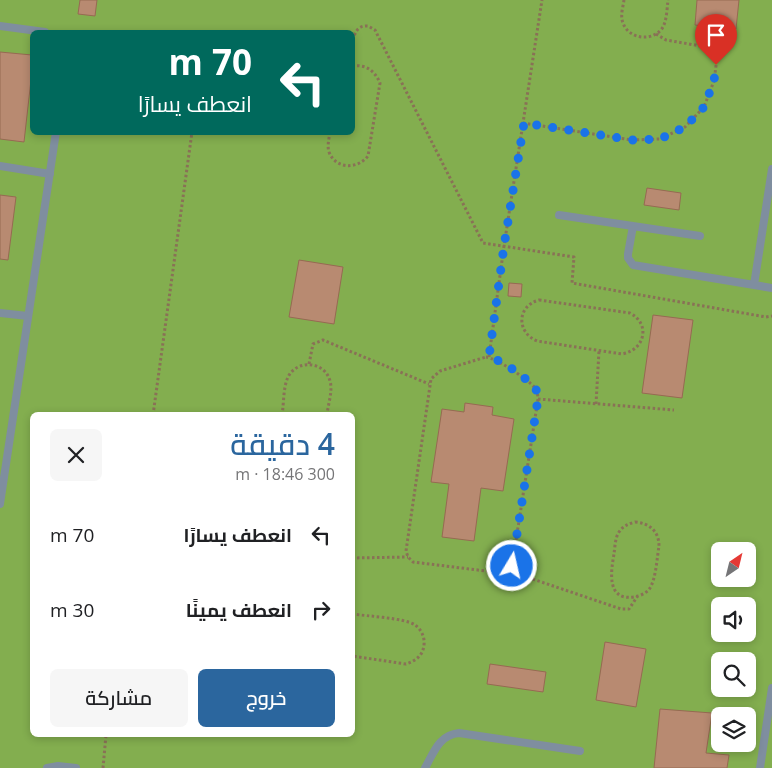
<!DOCTYPE html>
<html lang="ar">
<head>
<meta charset="utf-8">
<style>
	body { margin:0; font-family:"Open Sans",Cairo,sans-serif; background:#f6f6f6; color:#202124; direction:rtl; height:100vh; display:flex; flex-direction:column; font-size:19px; white-space:nowrap }
	* { box-sizing:border-box; margin:0 }
	p { font-size:16px; color:#757577 }
	.icon { flex:none; width:28px; height:28px; fill:none; stroke:currentColor; stroke-width:2; stroke-linecap:round; stroke-linejoin:round }
	.map { position:relative; flex:1; overflow:hidden; direction:ltr }
	.side { position:absolute; left:30px; top:412px; width:325px; height:325px; display:flex; flex-direction:column; background:#fff; border-radius:8px; box-shadow:0 2px 8px #0003; direction:rtl }
	.side>* { flex:none }
	.top-card { position:absolute; left:30px; top:30px; width:325px; height:105px; border-radius:8px; box-shadow:0 2px 8px #0003; direction:rtl; background:#00695c; color:#fff; overflow:hidden }
	.needle { width:32px; rotate:35deg }
	.tools { position:absolute; left:711px; top:542px; display:grid; gap:10px }
	.tools a { display:grid; place-items:center; width:45px; height:45px; border-radius:8px; background:#fff; box-shadow:0 2px 8px #0003; font-size:25px }
	.pin { position:absolute; display:grid; place-items:center; width:42px; height:42px; color:#fff; margin:-51px -21px; border-radius:50% 50% 50% 0; rotate:-45deg; box-shadow:0 0 5px #0007 }
	.pin .icon { rotate:45deg }
	.me { position:absolute; width:55px; margin:-28px; rotate:9deg; stroke-linejoin:round; filter:drop-shadow(0 0 4px #0008) }
	.turn { display:flex; align-items:center; gap:18px; height:105px; padding:0 20px; font-size:22px }
	.turn .icon { width:65px; height:65px; stroke-width:2.5 }
	.turn b { display:block; font-size:35px; line-height:42px }
	.round { display:grid; place-items:center; flex:none; width:52px; height:52px; border-radius:8px; background:#f6f6f6 }
	.summary { display:flex; align-items:center; justify-content:space-between; height:85px; padding:0 20px }
	h1 { font-size:30px; font-weight:600; line-height:38px; color:#2b669e }
	.button { display:flex; gap:10px; margin-top:auto; padding:10px 20px }
	.button a { flex:1; height:58px; border-radius:8px; background:#2b669e; color:#fff; font-size:20px; font-weight:600; line-height:58px; text-align:center }
	.button a+a { background:#f6f6f6; color:#202124 }
	ul { padding:0; list-style:none }
	li { display:flex; align-items:center; gap:15px; height:75px; padding:0 20px }
	li div { flex:1 }
	li b { display:block; font-size:19px }
	li em { font-style:normal }
	.map>svg:first-child { display:block }
	.green { fill:#83ae4f; fill-rule:evenodd }
	.building { fill:#b88a71; stroke:#966a52 }
	.lines { fill:none; stroke-linecap:round; stroke-linejoin:round }
	.path { stroke:#897156; stroke-width:3; stroke-dasharray:2.5 2.5; stroke-linecap:butt }
	.lane { stroke:#7f8e9f; stroke-width:8 }
	.route { stroke:#1a73e8; stroke-width:9; stroke-dasharray:0 16.2 }
</style>
</head>
<body>
<div class="map">
<svg width="772" height="768" viewBox="0 0 772 768">
	<rect width="100%" height="100%" fill="#edc9a1"/>
	<!-- green -->
	<path class="green" d="M 0,0 L 772,0 L 772,768 L 0,768 ZM 32,32 L 352,32 L 352,132 L 32,132 ZM 32,415 L 352,415 L 352,735 L 32,735 ZM 720,551 L 748,551 L 748,579 L 720,579 ZM 720,606 L 748,606 L 748,634 L 720,634 ZM 720,661 L 748,661 L 748,689 L 720,689 ZM 720,716 L 748,716 L 748,744 L 720,744 Z"/>
	<!-- building -->
	<path class="building" d="M 80,0 L 97,0 L 95,16 L 78,14 Z
		M 697,0 L 739,0 L 736,29 L 695,25 Z
		M 0,52 L 32,55 L 32,71 L 24,142 L 0,139 Z
		M 647,188 L 681,193 L 679,210 L 644,205 Z
		M 0,195 L 16,197 L 8,260 L 0,259 Z
		M 299,260 L 343,267 L 334,324 L 289,317 Z
		M 509,283 L 522,284 L 521,297 L 508,296 Z
		M 653,315 L 693,320 L 682,398 L 642,393 Z
		M 465,403 L 493,407 L 492,415 L 514,419 L 503,491 L 481,488 L 474,541 L 442,537 L 449,484 L 431,482 L 442,409 L 464,412 Z
		M 605,642 L 646,649 L 636,707 L 596,700 Z
		M 490,664 L 546,672 L 543,692 L 487,684 Z
		M 660,709 L 712,713 L 706,753 L 729,755 L 727,768 L 654,768 Z"/>
	<g class="lines">
		<!-- path -->
		<path class="path" d="M 624,0 C 623,7 620,16 623,23 C 629,40 654,42 663,27 C 667,19 667,8 668,0
			M 656,34 L 666,40 L 718,49
			M 352,45 C 354,35 356,25 368,26 L 375,30 L 483,243 L 574,257 L 572,283 L 766,317 L 772,316
			M 523,123 L 632,140 L 660,139 L 685,127 L 704,107 L 714,81 L 721,28
			M 330,132 C 329,139 327,146 329,152 C 336,170 358,169 368,156 L 380,83 C 375,71 366,64 352,66
			M 539,300 L 630,313 C 651,324 645,350 622,354 L 537,341 C 516,332 517,306 539,300 Z
			M 486,357 C 496,358 529,380 535,388 C 537,391 538,395 538,399 L 512,566 L 508,571 L 502,573 L 413,562 L 408,557 L 406,551 L 431,379 L 440,371 Z
			M 489,357 L 504,246 L 542,0
			M 309,364 L 313,344 L 323,340 L 429,384
			M 538,399 L 674,410
			M 596,404 L 599,351
			M 153,415 L 192,132
			M 282,415 C 284,403 283,388 288,377 C 297,359 325,361 330,381 C 333,391 328,404 327,415
			M 635,522 C 649,523 659,531 659,546 C 657,558 656,578 650,588 C 647,593 640,596 634,597 C 606,601 611,571 614,554 C 615,547 615,538 619,532 C 623,526 628,524 635,522 Z
			M 352,558 L 408,557
			M 509,571 L 621,609 L 629,609 L 637,597
			M 352,614 C 366,616 405,618 415,625 C 421,629 425,637 424,645 C 423,656 415,661 406,664 L 352,656
			M 103,768 L 106,735"/>
		<!-- lane -->
		<path class="lane" d="M 0,26 L 45,32
			M 0,166 L 50,174
			M 559,215 L 700,236
			M 633,226 L 628,254 L 628,258 L 633,265 L 772,288
			M 754,285 L 772,169
			M 0,313 L 28,316
			M 0,504 L 56,132
			M 47,768 L 58,766 L 76,768
			M 425,768 C 434,752 439,735 459,733 L 580,751
			M 760,768 L 772,688"/>
	</g>
	<g class="lines">
		<!-- route -->
		<path class="route" d="M 512,566 L 538,399 C 538,394 537,389 532,385 C 524,376 501,360 489,357 L 504,246 L 524,123 L 632,140 L 660,139 L 685,127 L 704,107 L 714,81 L 716,65"/>
	</g>
</svg>
<div class="tools">
<a><svg class="needle" viewBox="-14 -14 28 28"><path d="M0-13l5 13h-10z" fill="#e53935"/><path d="M0 13l5-13h-10z" fill="#757577"/></svg></a>
<a><svg class="icon" aria-label="sound" viewBox="0 0 24 24"><path d="M4 9h4l5-4v14l-5-4H4zM17 9q2 3 0 6"/></svg></a>
<a><svg class="icon" aria-label="search" viewBox="0 0 24 24"><circle cx="10" cy="10" r="6"/><path d="M15 15l6 6"/></svg></a>
<a><svg class="icon" aria-label="layers" viewBox="0 0 24 24"><path d="M12 4l9 5-9 5-9-5zM3 14l9 5 9-5"/></svg></a>
</div>
<div class="pin" style="left:716px;top:65px;background:#d93025"><svg class="icon" aria-label="arrive" viewBox="0 0 24 24"><path d="M6 21V4h12l-3 4 3 4H6"/></svg></div>
<svg class="me" style="left:512px;top:566px" viewBox="-20 -20 40 40"><circle r="17" fill="#1a73e8" stroke="#fff" stroke-width="3"/><path d="M0-11L8 9 0 5-8 9z" fill="#fff"/></svg>
<div class="top-card">
<div class="turn"><svg class="icon" aria-label="left" viewBox="0 0 24 24"><path d="M17 20v-9H6M10 6l-5 5 5 5"/></svg><div><b>70 m</b>انعطف يسارًا</div></div>
</div>
<section class="side">
<div class="summary"><div><h1>4 دقيقة</h1><p>300 m · 18:46</p></div><a class="round"><svg class="icon" aria-label="close" viewBox="0 0 24 24"><path d="M6 6l12 12M18 6L6 18"/></svg></a></div>
<ul>
<li><svg class="icon" aria-label="left" viewBox="0 0 24 24"><path d="M17 20v-9H6M10 6l-5 5 5 5"/></svg><div><b>انعطف يسارًا</b></div><em>70 m</em></li>
<li><svg class="icon" aria-label="right" viewBox="0 0 24 24"><path d="M7 20v-9h11M14 6l5 5-5 5"/></svg><div><b>انعطف يمينًا</b></div><em>30 m</em></li>
</ul>
<div class="button"><a>خروج</a><a>مشاركة</a></div>
</section>
</div>
</body>
</html>
